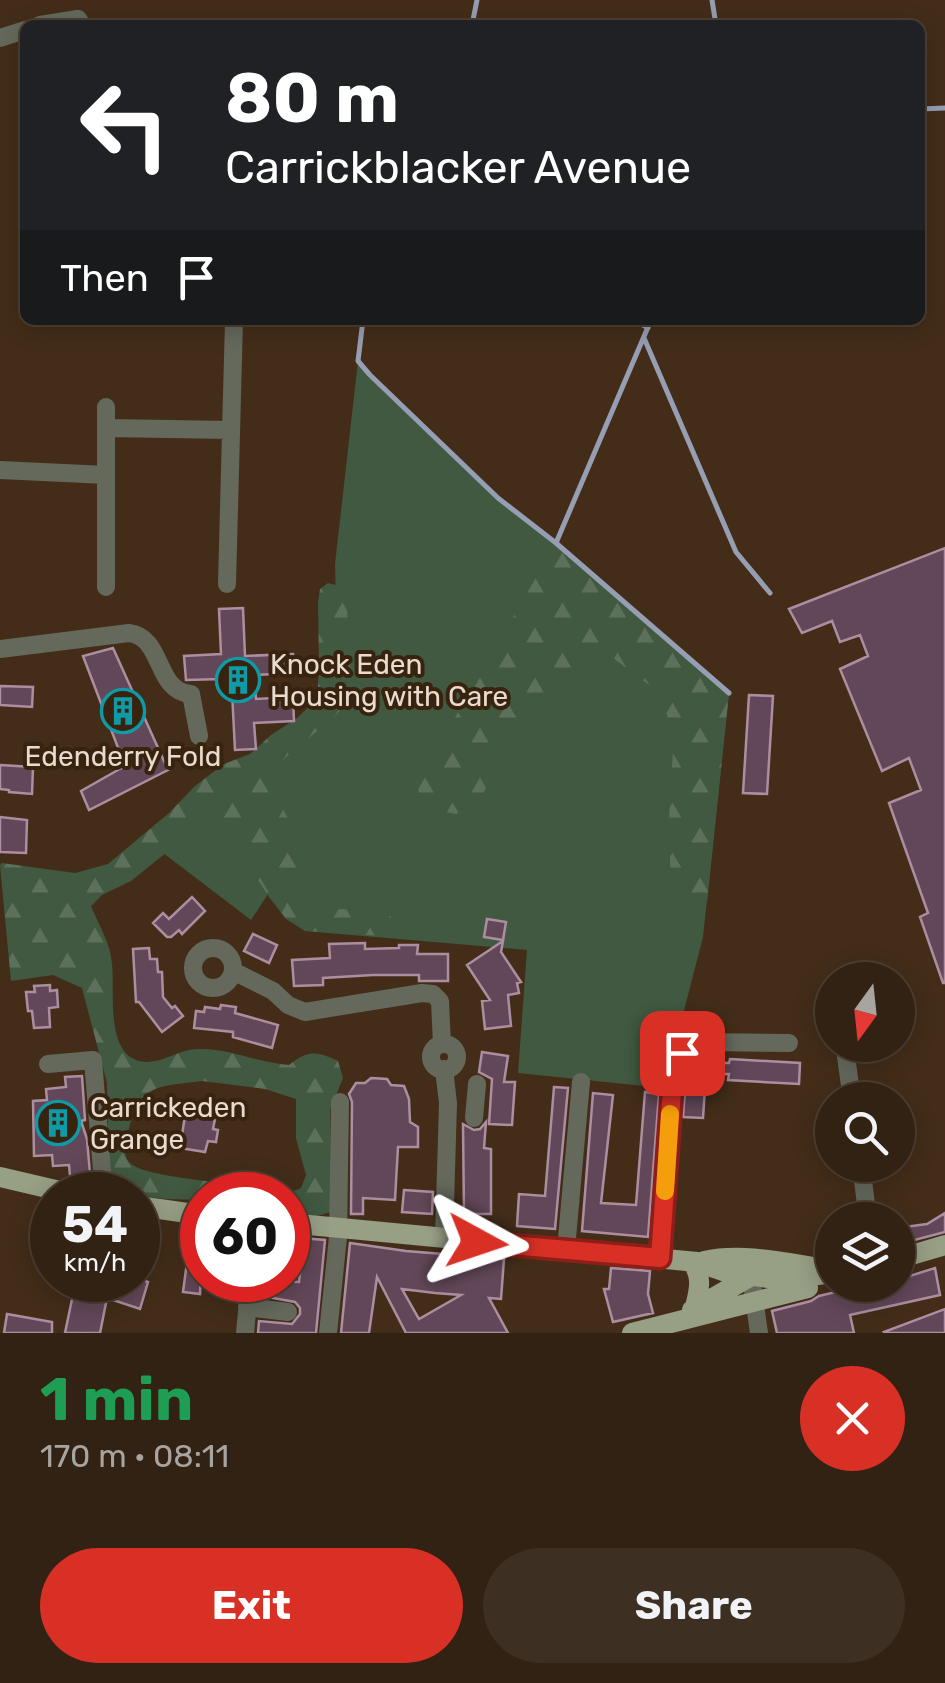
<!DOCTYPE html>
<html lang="en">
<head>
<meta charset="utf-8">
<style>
	body { margin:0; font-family:Rubik,sans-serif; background:#3d2f21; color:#f1f3f6; height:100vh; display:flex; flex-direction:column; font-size:38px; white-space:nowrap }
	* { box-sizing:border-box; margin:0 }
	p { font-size:32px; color:#a8a4a0 }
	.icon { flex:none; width:55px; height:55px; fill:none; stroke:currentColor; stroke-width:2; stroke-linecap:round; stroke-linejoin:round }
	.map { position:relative; height:1333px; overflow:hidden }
	.drawer { display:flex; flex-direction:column; background:#322213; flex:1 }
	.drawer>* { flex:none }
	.hud { position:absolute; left:20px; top:20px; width:905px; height:305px; border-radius:15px; box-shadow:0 5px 25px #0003,0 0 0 2px #4d3f33; background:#202124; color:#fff; overflow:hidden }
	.needle { width:65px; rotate:195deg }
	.controls { position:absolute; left:815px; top:962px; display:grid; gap:20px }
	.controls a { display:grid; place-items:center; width:100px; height:100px; border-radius:50%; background:#322213; box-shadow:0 5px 25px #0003,0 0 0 2px #4d3f33; font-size:50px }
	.speed { position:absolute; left:30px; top:1172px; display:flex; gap:20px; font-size:50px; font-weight:700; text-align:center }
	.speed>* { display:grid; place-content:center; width:130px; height:130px; border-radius:50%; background:#322213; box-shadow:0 5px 25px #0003,0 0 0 2px #4d3f33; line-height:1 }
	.speed small { font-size:25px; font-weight:400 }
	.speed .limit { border:15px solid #d22; background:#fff; color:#111 }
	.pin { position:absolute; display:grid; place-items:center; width:85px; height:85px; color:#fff; margin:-42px; border-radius:20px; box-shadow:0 5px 15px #0006 }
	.me { position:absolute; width:110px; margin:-55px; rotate:95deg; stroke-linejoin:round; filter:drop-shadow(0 0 8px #0008) }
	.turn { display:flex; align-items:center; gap:35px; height:210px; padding:0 40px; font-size:45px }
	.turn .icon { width:130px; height:130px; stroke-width:2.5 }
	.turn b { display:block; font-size:70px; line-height:85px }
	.then { display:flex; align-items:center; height:95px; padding:0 40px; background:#0003; gap:20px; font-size:38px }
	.round { display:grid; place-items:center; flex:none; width:105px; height:105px; border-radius:52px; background:#3d2f21 }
	.overview { display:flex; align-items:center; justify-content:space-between; height:170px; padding:0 40px }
	h1 { font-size:60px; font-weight:700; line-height:75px; color:#1e9e55 }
	.cta { display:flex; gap:20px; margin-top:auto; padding:20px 40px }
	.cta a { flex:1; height:115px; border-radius:60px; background:#d93025; color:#fff; font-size:40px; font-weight:700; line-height:115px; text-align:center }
	.cta a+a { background:#3d2f21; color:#f1f3f6 }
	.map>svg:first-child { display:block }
	.grass { fill:#405940 }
	.forest { fill:url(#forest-firs); fill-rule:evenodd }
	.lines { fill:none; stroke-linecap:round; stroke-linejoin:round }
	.stream { stroke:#959eb2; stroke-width:5 }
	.building { fill:#624758; stroke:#ad8ea1; stroke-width:2.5; fill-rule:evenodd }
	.minor { stroke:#65695c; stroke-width:18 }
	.major { stroke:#979f85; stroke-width:20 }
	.route-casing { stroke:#8d1f18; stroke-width:25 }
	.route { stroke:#d93025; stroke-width:18 }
	.slow { stroke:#f59e0b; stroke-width:18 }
	.labels { text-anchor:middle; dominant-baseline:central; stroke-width:8; stroke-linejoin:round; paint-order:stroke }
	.poi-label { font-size:28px; fill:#e9dbcf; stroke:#38230f; text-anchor:start }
</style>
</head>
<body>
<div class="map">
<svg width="945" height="1333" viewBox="0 0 945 1333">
	<defs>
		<pattern id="forest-firs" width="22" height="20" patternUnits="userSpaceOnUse" patternTransform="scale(2.5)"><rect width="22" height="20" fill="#405940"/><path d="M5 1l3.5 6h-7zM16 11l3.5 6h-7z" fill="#5c705b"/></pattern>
	</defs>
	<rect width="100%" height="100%" fill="#432d19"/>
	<!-- grass -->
	<path class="grass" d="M 358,361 L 370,375 L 498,498 L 556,543 L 729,693 L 703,937 L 664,1088 L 518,1073 L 527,950 L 305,931 L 272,888 L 251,920 L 154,846 L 338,689 L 335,564 Z"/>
	<!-- forest -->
	<path class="forest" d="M 556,543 L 729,693 L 707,903 L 671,898 L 669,819 L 674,732 L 657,691 L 613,658 L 563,677 L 523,726 L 476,805 L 456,814 L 436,810 L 420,798 L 417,783 Z
		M 328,583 L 339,586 L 347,608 L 351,677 L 344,706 L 334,717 L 284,759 L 265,778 C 278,798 290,820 297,842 C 304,864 284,893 314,905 C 328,911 368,909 385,911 L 413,938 L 305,931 L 286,919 L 269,897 L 240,852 L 229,830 L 212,810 L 197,828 L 131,881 L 102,895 L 91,906 C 98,924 111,944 112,964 C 115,991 105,1052 139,1061 C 161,1066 177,1049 198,1049 C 229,1048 258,1063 289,1065 C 308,1050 316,1051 338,1061 L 343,1078 L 330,1110 L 331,1212 L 317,1216 L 288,1213 L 288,1195 L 202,1195 L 202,1200 C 168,1199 137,1201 109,1180 L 107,1083 L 82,988 L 53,975 L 11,981 L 0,865 L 2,863 L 75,873 L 108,864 L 169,813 L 195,786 L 224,764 L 250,754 L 271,735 L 297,718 L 317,699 L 319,671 L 318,602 L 320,589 ZM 202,1081 L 265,1089 L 296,1099 L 296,1138 L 306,1175 L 301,1188 C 290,1194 284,1191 271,1191 C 266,1191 261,1194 256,1193 C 247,1192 236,1185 226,1184 C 207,1180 141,1176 129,1162 C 122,1154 126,1142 128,1133 C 140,1082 158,1087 202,1081 Z"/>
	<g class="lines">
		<!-- stream -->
		<path class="stream" d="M 712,0 L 716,25
			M 472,25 L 477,0
			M 920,109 L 945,108
			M 363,320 L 358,361 L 370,375 L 498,498 L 556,543 L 729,693
			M 635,320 L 648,328
			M 644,338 L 736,552 L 770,593
			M 556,543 L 651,320"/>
	</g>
	<!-- building -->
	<path class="building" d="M 945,548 L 945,983 L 943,983 L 920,917 L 928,913 L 889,803 L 921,790 L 909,758 L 882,771 L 840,669 L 868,656 L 860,635 L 840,642 L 832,621 L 802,633 L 789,609 Z
		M 243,608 L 245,656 L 293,654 L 294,673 L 254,675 L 256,699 L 293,697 L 294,721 L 254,723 L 256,749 L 235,750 L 232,692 L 222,692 L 222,679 L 186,680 L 184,656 L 221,654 L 219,609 Z
		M 113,648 L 168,770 L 89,810 L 81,791 L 125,766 L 83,656 Z
		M 0,686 L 33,687 L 32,707 L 0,705 Z
		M 749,695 L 773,696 L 767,794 L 743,793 Z
		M 0,765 L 33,767 L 32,794 L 9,792 L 9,790 L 0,789 Z
		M 0,817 L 27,820 L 26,853 L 0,852 Z
		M 192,897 L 205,911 L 182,934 L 179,930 L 171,937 L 167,937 L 153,923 L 163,913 L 169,919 Z
		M 487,919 L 506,922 L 503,940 L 484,937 Z
		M 253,934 L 277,945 L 269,963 L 244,951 Z
		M 503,941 L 501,952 L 521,982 L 517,983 L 519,993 L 508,995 L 511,1026 L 485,1029 L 482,1001 L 490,1000 L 467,965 Z
		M 365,943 L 365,949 L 399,948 L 399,945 L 418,945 L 417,954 L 448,954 L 448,981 L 419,981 L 419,975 L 373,975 L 323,978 L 323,985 L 294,986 L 292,960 L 330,958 L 329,944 Z
		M 149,948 L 150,959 L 157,959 L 158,972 L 162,972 L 163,997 L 172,1008 L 175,1006 L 183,1016 L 162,1032 L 139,1002 L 136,1002 L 133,949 Z
		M 50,985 L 50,991 L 57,990 L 58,1007 L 49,1008 L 50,1027 L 34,1028 L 32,1011 L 28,1011 L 26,992 L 35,992 L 34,986 Z
		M 221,1005 L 236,1007 L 235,1013 L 278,1025 L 272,1048 L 233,1037 L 233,1032 L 194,1028 L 196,1011 L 204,1012 L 205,1007 L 220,1009 Z
		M 482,1052 L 508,1056 L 504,1082 L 515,1082 L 512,1125 L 489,1124 L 492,1079 L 479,1072 Z
		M 730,1059 L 800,1063 L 799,1084 L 728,1080 L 729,1074 L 706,1074 L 703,1118 L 683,1117 L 686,1077 L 692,1062 L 729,1063 Z
		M 82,1076 L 85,1120 L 81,1121 L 87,1139 L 90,1174 L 70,1176 L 69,1165 L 53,1166 L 52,1155 L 34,1156 L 33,1101 L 47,1100 L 46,1089 L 66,1087 L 65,1077 Z
		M 371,1078 L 387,1079 L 391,1085 L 404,1086 L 409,1099 L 410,1122 L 418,1127 L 418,1147 L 398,1147 L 395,1200 L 363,1198 L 363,1214 L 351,1214 L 352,1102 L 349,1094 L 356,1083 L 365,1083 Z
		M 554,1087 L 568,1088 L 555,1229 L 517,1226 L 519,1194 L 545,1196 Z
		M 645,1092 L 659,1094 L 648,1237 L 582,1231 L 593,1093 L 613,1095 L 601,1203 L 636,1205 Z
		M 186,1109 L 216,1114 L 213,1129 L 218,1130 L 216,1142 L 208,1141 L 205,1152 L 180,1148 Z
		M 486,1122 L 484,1148 L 491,1149 L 491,1214 L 464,1214 L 463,1124 L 474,1130 L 480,1129 Z
		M 404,1190 L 433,1192 L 432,1214 L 402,1212 Z
		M 945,1213 L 945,1232 L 907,1242 L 904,1227 L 927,1224 Z
		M 47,1230 L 52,1230 L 52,1272 L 39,1269 Z
		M 288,1237 L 325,1240 L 316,1333 L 258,1333 L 259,1321 L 292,1324 L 300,1314 L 300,1308 L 295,1302 L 262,1296 L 264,1280 L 299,1282 L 302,1255 L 288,1254 Z
		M 350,1243 L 406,1251 L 504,1259 L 501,1299 L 489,1298 L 508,1333 L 406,1333 L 377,1277 L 369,1333 L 341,1333 ZM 402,1289 L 435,1293 L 461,1295 L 419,1319 Z
		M 189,1247 L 202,1248 L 200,1294 L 183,1292 Z
		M 138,1250 L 150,1254 L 143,1280 L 148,1282 L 140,1309 L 107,1298 L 100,1333 L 65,1333 L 76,1280 L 138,1280 Z
		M 611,1268 L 650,1271 L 648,1294 L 653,1313 L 613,1322 L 604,1289 L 609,1289 Z
		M 935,1268 L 940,1295 L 850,1315 L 854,1333 L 777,1333 L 772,1311 L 811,1301 L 819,1296 L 865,1285 L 901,1285 L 900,1279 Z
		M 945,1309 L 945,1333 L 885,1333 L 884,1332 Z
		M 7,1314 L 52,1322 L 52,1333 L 4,1333 Z"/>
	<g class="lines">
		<!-- minor -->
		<path class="minor" d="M 40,25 L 78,19 L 82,25
			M 0,38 L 25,30
			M 106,428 L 231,430
			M 0,470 L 106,475
			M 227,584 L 234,320
			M 106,587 L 106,407
			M 0,649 L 129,633 C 164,637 155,692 191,694 L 199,736
			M193 968a20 20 0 1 1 40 0a20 20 0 1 1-40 0Z
			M 233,971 L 273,991 L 288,1005 L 305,1012 L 422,993 L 433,994 L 440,1001 L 442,1044
			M431 1057a13 13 0 1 1 26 0a13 13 0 1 1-26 0Z
			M 845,1049 L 852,1100
			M 48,1064 L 93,1060 L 104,1195
			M 444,1069 L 448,1103 L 444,1238
			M 474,1118 L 477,1084
			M 861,1165 L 868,1220
			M 566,1249 L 581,1082
			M 659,1258 L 673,1076 C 678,1058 683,1048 702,1042 L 789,1043
			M 751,1277 L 759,1333
			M 247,1307 L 288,1312
			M 245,1333 L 250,1280
			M 328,1333 L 338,1237 L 340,1102"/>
		<!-- major -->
		<path class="major" d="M 0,1177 L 77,1195
			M 138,1206 L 202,1215
			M 288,1223 L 697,1262 L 726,1272 L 782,1280 L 832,1273
			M 898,1259 L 945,1245
			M 704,1261 C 741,1253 782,1262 819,1268
			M 692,1262 C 703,1277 699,1290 695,1307
			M 692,1310 L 753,1275
			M 632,1333 L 808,1288"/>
	</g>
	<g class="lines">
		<defs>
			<path id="route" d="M 477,1242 L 660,1258 L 673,1076 L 682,1053"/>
		</defs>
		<!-- route casing -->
		<use href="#route" class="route-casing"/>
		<!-- route -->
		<use href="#route" class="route"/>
		<!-- slow -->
		<path class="slow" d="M 665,1191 L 670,1114"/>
	</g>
	<!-- icons -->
	<defs>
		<symbol id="building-ring" viewBox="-11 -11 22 22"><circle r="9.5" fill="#38230f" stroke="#0f9aa8" stroke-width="1.5"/><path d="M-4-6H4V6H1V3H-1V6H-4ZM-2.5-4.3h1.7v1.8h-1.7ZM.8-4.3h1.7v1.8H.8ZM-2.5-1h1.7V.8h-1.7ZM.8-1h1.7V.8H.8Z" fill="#0f9aa8"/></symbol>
	</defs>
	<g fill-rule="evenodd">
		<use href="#building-ring" x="213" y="655" width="50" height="50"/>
		<use href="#building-ring" x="98" y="686" width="50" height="50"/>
		<use href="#building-ring" x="33" y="1098" width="50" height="50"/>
	</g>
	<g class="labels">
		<!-- poi labels -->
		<g class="poi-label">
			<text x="270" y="664">Knock Eden<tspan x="270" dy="32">Housing with Care</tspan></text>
			<text x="123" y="756" text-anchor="middle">Edenderry Fold</text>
			<text x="90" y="1107">Carrickeden<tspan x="90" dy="32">Grange</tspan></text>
		</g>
	</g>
</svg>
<div class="controls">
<a><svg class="needle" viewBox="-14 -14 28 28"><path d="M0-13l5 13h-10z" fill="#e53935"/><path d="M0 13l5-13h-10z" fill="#a8a4a0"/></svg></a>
<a><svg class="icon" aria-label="search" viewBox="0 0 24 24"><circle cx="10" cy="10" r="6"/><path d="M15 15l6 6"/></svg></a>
<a><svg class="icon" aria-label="layers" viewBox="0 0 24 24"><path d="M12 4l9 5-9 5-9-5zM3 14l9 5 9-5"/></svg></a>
</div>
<div class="speed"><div>54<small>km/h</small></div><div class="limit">60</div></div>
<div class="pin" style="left:682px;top:1053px;background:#d93025"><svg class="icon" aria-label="arrive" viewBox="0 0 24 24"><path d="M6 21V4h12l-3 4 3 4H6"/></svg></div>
<svg class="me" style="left:477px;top:1242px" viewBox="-20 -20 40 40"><path d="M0-17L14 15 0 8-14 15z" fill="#d93025" stroke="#fff" stroke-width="4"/></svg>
<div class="hud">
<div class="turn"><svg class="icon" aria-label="left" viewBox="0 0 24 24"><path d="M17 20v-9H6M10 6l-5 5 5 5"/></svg><div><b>80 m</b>Carrickblacker Avenue</div></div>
<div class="then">Then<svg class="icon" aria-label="arrive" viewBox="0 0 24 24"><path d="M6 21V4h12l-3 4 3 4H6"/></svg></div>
</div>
</div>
<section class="drawer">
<div class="overview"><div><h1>1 min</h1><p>170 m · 08:11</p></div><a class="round" style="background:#d93025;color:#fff"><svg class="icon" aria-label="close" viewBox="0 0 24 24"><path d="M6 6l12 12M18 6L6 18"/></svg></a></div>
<div class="cta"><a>Exit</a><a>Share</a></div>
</section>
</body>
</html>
